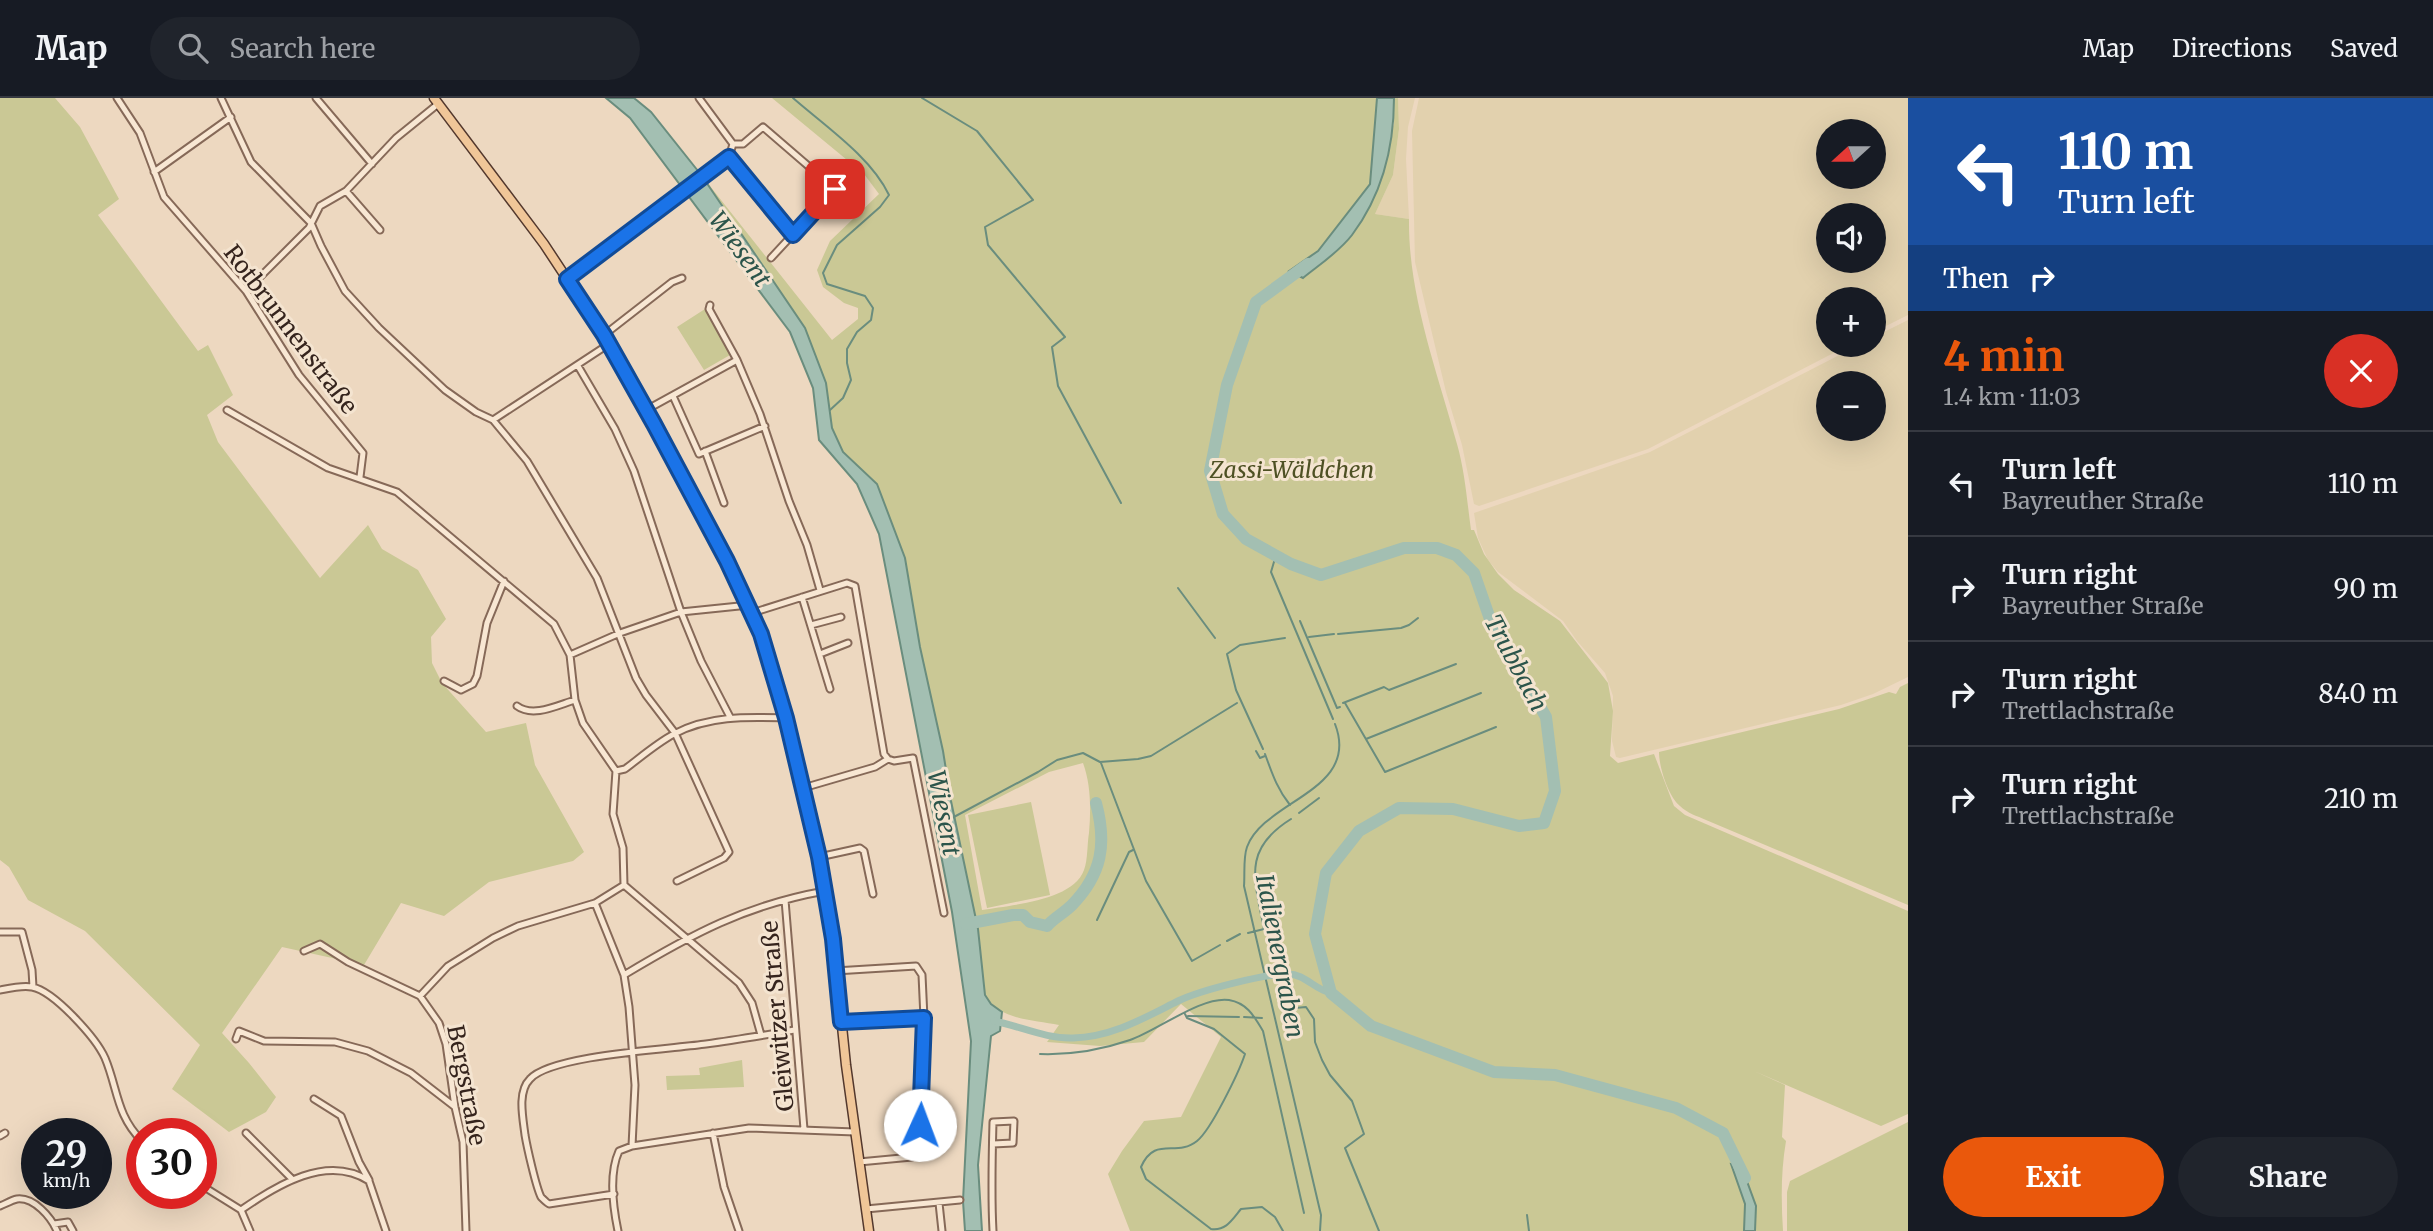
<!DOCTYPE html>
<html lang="en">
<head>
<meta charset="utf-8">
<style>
	body { margin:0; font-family:Merriweather,serif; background:#20242c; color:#f1f3f6; height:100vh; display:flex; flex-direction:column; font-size:26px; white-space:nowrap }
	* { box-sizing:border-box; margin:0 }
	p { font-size:23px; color:#9ea1a6 }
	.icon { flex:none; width:38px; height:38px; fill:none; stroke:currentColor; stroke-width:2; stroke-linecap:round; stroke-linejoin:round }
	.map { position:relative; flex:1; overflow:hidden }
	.details { display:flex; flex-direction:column; background:#171b24; width:525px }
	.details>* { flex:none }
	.top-card { background:#1a4fa0; color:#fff; overflow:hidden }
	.needle { width:46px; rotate:249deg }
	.tools { position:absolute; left:1816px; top:21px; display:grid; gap:14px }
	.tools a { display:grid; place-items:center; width:70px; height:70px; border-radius:50%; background:#171b24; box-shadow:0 7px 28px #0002; font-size:35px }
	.speed { position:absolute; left:21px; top:1020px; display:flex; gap:14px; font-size:35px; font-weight:700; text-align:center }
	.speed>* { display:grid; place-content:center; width:91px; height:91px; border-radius:50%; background:#171b24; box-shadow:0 7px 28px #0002; line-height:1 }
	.speed small { font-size:18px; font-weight:400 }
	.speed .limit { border:10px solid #d22; background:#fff; color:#111 }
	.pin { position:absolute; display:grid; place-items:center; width:60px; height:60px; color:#fff; margin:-30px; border-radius:14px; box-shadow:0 4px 10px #0006 }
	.me { position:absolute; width:77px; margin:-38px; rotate:2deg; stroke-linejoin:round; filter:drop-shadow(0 0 5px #0008) }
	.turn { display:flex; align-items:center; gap:24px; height:147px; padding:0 35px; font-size:32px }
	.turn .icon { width:91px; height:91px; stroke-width:2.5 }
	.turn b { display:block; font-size:49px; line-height:60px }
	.then { display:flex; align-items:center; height:66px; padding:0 35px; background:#0003; gap:14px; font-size:26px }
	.round { display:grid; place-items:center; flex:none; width:74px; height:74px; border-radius:37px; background:#20242c }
	.head { display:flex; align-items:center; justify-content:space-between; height:119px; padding:0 35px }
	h1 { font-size:42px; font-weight:700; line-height:52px; color:#ea580c }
	.primary-button { display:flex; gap:14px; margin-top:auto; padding:14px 35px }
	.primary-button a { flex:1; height:80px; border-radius:42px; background:#ea580c; color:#fff; font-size:28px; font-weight:700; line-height:80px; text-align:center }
	.primary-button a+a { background:#20242c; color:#f1f3f6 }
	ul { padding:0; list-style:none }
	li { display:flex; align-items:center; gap:21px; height:105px; padding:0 35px; border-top:2px solid #363941 }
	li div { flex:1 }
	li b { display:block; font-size:26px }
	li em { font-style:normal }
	header { display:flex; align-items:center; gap:42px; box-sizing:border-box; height:98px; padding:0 35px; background:#171b24; border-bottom:2px solid #363941 }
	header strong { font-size:33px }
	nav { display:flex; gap:38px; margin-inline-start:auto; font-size:24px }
	.search { width:490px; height:63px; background:#20242c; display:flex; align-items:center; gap:18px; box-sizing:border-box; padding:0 24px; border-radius:38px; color:#9ea1a6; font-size:26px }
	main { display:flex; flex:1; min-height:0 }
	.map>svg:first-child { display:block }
	.farmland { fill:#e2d1ae; fill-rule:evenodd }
	.green { fill:#cac895; fill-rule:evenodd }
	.water { fill:#a3bfb2; stroke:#6a8d7e; stroke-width:2 }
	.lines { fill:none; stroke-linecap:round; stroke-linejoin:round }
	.stream { stroke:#6a8d7e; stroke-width:2 }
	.canal { stroke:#a3bfb2; stroke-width:7 }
	.river { stroke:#a3bfb2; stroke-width:12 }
	.street-casing { stroke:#866958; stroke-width:9 }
	.primary-casing { stroke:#53382d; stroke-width:11 }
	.street { stroke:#f8e7d3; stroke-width:5 }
	.primary { stroke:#f0c698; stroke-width:8 }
	.route-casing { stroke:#114b97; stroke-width:18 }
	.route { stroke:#1a73e8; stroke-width:12 }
	.labels { text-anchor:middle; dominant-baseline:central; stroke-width:6; stroke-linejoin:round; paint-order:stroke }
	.street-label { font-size:23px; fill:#35241d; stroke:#f4e4d0 }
	.park-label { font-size:23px; font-style:italic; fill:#4e5124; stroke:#f4e4d0 }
	.water-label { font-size:24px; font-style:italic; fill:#2c554b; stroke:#f4e4d0 }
</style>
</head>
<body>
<header>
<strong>Map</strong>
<div class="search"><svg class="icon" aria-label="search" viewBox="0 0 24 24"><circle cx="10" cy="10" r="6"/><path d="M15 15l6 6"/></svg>Search here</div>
<nav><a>Map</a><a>Directions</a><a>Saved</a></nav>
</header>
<main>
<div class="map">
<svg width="1908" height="1133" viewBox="0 0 1908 1133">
	<rect width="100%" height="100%" fill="#edd8c0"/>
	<!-- farmland -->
	<path class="farmland" d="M 1398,0 L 1415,0 L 1408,29 L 1406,61 L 1409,121 L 1375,116 L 1393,77 L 1399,31 Z
		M 1419,0 L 1908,0 L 1908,217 L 1874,234 L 1874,201 L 1829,201 L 1829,247 L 1849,247 L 1648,351 L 1479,408 L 1474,406 L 1462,347 L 1446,294 L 1415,164 L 1412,33 ZM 1829,33 L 1874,33 L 1874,79 L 1829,79 ZM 1829,117 L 1874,117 L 1874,163 L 1829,163 Z
		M 1908,222 L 1908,579 L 1873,596 L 1841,607 L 1620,660 L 1616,659 L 1612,643 L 1613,598 L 1605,575 L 1577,543 L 1563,523 L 1498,474 L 1488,462 L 1478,440 L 1474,415 L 1650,354 L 1859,247 L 1874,247 L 1874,239 ZM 1829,285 L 1874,285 L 1874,331 L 1829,331 Z"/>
	<!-- green -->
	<path class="green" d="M 0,0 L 55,0 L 80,29 L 119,101 L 98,117 L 198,253 L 208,247 L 233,297 L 207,317 L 218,344 L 320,480 L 368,427 L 382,451 L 418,472 L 446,521 L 431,539 L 432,565 L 442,585 L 486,634 L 526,625 L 535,667 L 584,754 L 573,763 L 489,784 L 444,818 L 401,805 L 364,867 L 282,849 L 222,935 L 249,965 L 276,999 L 266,1014 L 229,1034 L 172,991 L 200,947 L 85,833 L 28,802 L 9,769 L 0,762 Z
		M 772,0 L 1377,0 L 1370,86 L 1318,153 L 1290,172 L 1303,179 L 1351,138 L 1394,26 L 1394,0 L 1398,0 L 1399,31 L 1393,77 L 1375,116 L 1409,121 C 1408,197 1437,273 1457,346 C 1465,374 1467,403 1471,432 L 1474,432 L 1484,456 L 1498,476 L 1514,492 L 1560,523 L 1608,585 L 1613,613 L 1610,658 L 1618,665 L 1654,656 L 1674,708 L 1685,717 L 1908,813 L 1908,1016 L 1881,1028 L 1754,973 L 1785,987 L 1782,1039 L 1786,1043 C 1781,1072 1781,1102 1783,1133 L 1755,1133 L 1756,1108 L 1741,1068 L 1732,1067 L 1745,1106 L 1744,1133 L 1130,1133 L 1108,1076 L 1122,1053 L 1144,1023 L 1181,1019 L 1221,939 L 1181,906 L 1144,944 L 1100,948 L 1047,944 L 1059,927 C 1033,922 999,922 985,897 L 978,831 L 951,703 L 943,653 L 920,549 L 905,460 L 877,386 L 843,354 L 832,330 L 826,285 L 805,230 L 702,78 L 832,242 L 858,221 L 858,210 L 844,205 L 823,189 L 817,172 L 830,143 L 879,96 L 864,76 ZM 1083,665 C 1091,687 1091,711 1089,735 C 1087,746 1088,761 1084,772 C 1073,803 1010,807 982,812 L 965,717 L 1049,674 Z
		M 705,211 L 730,257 L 704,272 L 677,229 Z
		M 1908,585 L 1908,807 L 1706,722 C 1697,718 1687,715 1680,708 C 1668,698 1659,669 1659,654 L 1839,611 L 1889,594 L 1896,596 L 1900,589 Z
		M 1031,704 L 1050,797 L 987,810 L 968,717 Z
		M 742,962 L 744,989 L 667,992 L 666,978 L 700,977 L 699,970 Z
		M 1908,1024 L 1908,1133 L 1787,1133 L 1787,1094 L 1790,1083 Z"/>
	<!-- water -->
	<path class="water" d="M 606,0 L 634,0 L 651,14 L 702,78 L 805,230 L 826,285 L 832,330 L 843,354 L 877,386 L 905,460 L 920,549 L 943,653 L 951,703 L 978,831 L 985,897 L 991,906 L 1002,914 L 1000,933 L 991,938 L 978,1067 L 982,1133 L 965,1133 L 963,1103 L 971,943 L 952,814 L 879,436 L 857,386 L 819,342 L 813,290 L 790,234 L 630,20 Z
		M 1377,0 L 1394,0 C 1394,49 1382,97 1352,137 C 1339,154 1319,167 1303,180 L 1289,173 L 1318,153 L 1370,86 Z
		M 1731,1066 L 1741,1067 L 1756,1108 L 1755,1133 L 1744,1133 L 1745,1106 Z"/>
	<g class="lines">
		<!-- stream -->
		<path class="stream" d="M 793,0 C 825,28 871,59 889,97 L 880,109 L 837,147 L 823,175 L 827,186 L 865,198 L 873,210 L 871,222 L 857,234 L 847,251 L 847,265 L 851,282 L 843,300 L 830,312
			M 922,0 L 977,33 L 1033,102 L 985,129 L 988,147 L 1065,239 L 1052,249 L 1058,288 L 1121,405
			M 1276,457 L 1271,474 L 1333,621
			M 1178,490 L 1215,540
			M 1300,523 L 1337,610 L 1340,609
			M 1338,536 L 1401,530 L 1409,527 L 1418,520
			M 1309,539 L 1334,536
			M 1343,605 L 1384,589 L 1389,592 L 1456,566
			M 1345,605 L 1385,674 L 1496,629
			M 1366,641 L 1481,595
			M 1263,651 L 1236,592 L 1227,556 L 1240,547 L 1285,540
			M 1256,653 L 1260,660 L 1265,658
			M 1265,656 C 1272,675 1277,691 1290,707
			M 1101,665 L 1146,783 L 1192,863 L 1220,847
			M 1299,715 L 1319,700
			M 952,720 L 1038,674 L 1057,662 L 1083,655 L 1100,664 L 1138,661 L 1151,658 L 1237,605
			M 1097,822 L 1129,754 L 1133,752
			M 1248,835 L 1264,831 C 1255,783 1241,752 1291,721
			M 1227,843 L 1240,836
			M 1295,910 L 1306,909 L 1314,921 L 1315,944 L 1322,962 L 1330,977 L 1352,1003 L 1364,1036 L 1345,1050 L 1379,1133
			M 1185,916 L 1187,920 L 1214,931 L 1245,956 C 1239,974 1211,1032 1197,1043 C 1176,1060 1155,1037 1141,1069 L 1146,1081 L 1211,1131 C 1226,1133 1232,1122 1241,1111 L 1262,1109 L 1275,1119 L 1283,1133
			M 1282,917 L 1291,912
			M 1188,918 L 1239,919
			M 1244,919 L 1262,920
			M 1040,956 C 1070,957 1101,952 1130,942 C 1157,933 1201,898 1229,902 C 1247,905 1254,918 1263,933 L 1304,1115
			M 1527,1117 L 1529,1133
			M 1320,1133 L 1321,1117 L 1244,788 C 1245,776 1243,760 1247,749 C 1264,702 1361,693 1335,626"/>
		<!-- canal -->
		<path class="canal" d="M 994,923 C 1020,928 1046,941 1073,940 C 1112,939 1144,920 1178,903 C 1201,892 1264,876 1288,876 C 1305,876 1315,892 1331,895"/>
		<!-- river -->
		<path class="river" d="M 1308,166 L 1256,204 L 1227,287 L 1210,373 L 1223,416 L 1246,441 L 1291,466 L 1321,477 L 1404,450 L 1437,450 L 1456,457 L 1474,475 L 1490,521 L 1546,619 L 1555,693 L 1544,725 L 1519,728 L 1453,711 L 1399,710 L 1359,733 L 1326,775 L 1315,836 L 1331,895 L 1371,928 L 1494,974 L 1555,977 L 1676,1010 L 1723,1035 L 1745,1080
			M 966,826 L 1013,817 L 1023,817 L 1030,824 L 1047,828 C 1054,820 1064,815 1072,807 C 1102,776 1107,746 1096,705"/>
		<defs>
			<path id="street" d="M 117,0 L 140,35 L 164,99 L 246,193 L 299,277 L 363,355 L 360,379
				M 221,0 L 251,64 L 311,125 L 321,148 L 345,193 L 379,230 L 445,292 L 476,314 L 493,322 L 527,363 L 597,480 L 636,580 L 646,597 L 675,635 L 729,754 L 724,760 L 677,783
				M 316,0 L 372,66
				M 699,0 L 733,46
				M 729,59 L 793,137
				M 154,74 L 231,19
				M 835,91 L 848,77
				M 346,93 L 380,132
				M 567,181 L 729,59 L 733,46 L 743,46 L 763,29 L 835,91 L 771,160
				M 246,193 L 309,130 L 320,108 L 346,93 L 396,40 L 438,6
				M 710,207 L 709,211 L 737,262 L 760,316 L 789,403 L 807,447 L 820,492
				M 604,237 L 672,184 L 682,180
				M 578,268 L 615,331 L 634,373 L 681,514 L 701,563 L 730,619
				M 673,298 L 699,356 L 765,328
				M 227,312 L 328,370 L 397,394 L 554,526 L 570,557 L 575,602 L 583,625 L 616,673 L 613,716 L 623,750 L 624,787 L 739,885 L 752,905 L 761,937
				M 646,312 L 737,262
				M 493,322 L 609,246
				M 705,353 L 724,405
				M 802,499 L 830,591
				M 752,515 L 847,485 L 855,488 L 884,656 L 888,661 L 894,663 L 913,660 L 944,815
				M 811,527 L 841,519
				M 820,556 L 848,545
				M 570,557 L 620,535 L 681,514 L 749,507
				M 444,583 L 461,592 L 473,586 L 477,578 L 487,525 L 504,483
				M 517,608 C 533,620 558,607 575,602
				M 616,673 L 625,671 C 641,659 657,645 674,636 C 709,617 749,619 786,620
				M 803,690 L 875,669 L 888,661
				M 819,759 L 860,750 L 864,753 L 873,796
				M 785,802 L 804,1031
				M 595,805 L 624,877 L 629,909 L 635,987 L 632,1048
				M 0,834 L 22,834 L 32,872 L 33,889
				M 304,853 L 320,846 L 348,864 L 420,898 L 439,925 L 446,946 L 455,1009 L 463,1044 L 466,1133
				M 835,873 L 916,868 L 922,877 L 924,920 L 919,1053 L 912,1059 L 859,1064
				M 624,877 C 692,836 746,807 825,793
				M 0,892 C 10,890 23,887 32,889 C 54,893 96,940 105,960 C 118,991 116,1017 142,1043
				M 420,898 L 448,868 L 493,840 L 518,828 L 595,805 L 624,787
				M 841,924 L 924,920
				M 236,941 L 239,933 L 264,943 L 335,944 L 368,953 L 411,975 L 455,1009
				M 314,1001 L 341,1018 L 359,1064 L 369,1082
				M 246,1035 L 292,1081
				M 713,1035 L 724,1089 L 739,1133
				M 0,1038 L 5,1035
				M 993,1046 L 1013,1045 L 1014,1023 L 993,1024 C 992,1061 991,1097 993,1133
				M 201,1087 L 241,1112 L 250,1133
				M 614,1096 L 549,1106 C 548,1106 542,1100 541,1099 C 536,1089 527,1049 525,1037 C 523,1020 517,994 530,981 C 551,957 671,951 706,946 C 736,942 765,937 795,932
				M 939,1105 L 942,1133
				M 0,1108 C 5,1106 12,1102 17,1101 C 34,1099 51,1119 57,1133
				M 866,1111 L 960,1102
				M 241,1112 C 277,1087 327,1056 369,1083 L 386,1133
				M 54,1126 L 68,1124 L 73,1133
				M 618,1133 C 613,1109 609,1075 619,1053 L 632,1048 L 749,1030 L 855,1034"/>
			<path id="primary" d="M 434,0 L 544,146 L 604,237 L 727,463 L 761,536 L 786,620 L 825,793 L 833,841 L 846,967 L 869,1133"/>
		</defs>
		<!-- street casing -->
		<use href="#street" class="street-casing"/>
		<!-- primary casing -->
		<use href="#primary" class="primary-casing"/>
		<!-- street -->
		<use href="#street" class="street"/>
		<!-- primary -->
		<use href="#primary" class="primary"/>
	</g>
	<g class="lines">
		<defs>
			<path id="route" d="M 835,91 L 793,137 L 729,59 L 567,181 L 604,237 L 654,326 L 727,463 L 761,536 L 786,620 L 819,759 L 833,841 L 841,924 L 924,920 L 920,1027"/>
		</defs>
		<!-- route casing -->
		<use href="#route" class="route-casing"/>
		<!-- route -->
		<use href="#route" class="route"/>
	</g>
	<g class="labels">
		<!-- street labels -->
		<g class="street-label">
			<text transform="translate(291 231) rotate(53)">Rotbrunnenstraße</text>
			<text transform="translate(777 918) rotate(-95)">Gleiwitzer Straße</text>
			<text transform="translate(467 987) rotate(79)">Bergstraße</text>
		</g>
		<!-- park labels -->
		<g class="park-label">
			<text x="1292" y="371">Zassi-Wäldchen</text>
		</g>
		<!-- water labels -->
		<g class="water-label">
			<text transform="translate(740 151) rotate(54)">Wiesent</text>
			<text transform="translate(1516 565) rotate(62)">Trubbach</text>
			<text transform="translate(944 715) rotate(79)">Wiesent</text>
			<text transform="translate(1280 858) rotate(79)">Italienergraben</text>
		</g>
	</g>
</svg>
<div class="tools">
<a><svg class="needle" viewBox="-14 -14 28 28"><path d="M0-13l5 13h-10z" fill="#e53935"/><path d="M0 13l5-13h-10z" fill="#9ea1a6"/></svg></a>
<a><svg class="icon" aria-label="sound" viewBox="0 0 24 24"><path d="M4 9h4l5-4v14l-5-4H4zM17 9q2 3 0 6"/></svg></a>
<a>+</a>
<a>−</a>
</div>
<div class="speed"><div>29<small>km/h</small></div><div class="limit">30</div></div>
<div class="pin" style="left:835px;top:91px;background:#d93025"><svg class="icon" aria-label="arrive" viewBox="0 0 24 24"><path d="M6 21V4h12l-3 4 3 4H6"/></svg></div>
<svg class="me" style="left:920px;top:1027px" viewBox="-20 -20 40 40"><circle r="19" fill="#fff"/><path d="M0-13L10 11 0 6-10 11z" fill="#1a73e8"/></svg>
</div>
<section class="details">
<div class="top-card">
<div class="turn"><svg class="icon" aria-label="left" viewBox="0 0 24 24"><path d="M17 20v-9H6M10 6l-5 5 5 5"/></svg><div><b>110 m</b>Turn left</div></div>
<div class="then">Then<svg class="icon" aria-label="right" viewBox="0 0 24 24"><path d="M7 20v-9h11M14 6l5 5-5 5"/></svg></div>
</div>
<div class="head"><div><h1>4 min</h1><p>1.4 km · 11:03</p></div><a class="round" style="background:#d93025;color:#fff"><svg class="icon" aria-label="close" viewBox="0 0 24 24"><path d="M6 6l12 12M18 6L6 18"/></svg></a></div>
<ul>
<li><svg class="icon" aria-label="left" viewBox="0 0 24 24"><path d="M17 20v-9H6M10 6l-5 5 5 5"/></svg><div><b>Turn left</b><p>Bayreuther Straße</p></div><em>110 m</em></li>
<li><svg class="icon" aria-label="right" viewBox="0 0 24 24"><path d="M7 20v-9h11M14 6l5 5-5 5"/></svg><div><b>Turn right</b><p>Bayreuther Straße</p></div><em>90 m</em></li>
<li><svg class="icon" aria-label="right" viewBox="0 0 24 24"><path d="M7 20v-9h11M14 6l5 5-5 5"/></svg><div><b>Turn right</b><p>Trettlachstraße</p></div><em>840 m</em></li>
<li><svg class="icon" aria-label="right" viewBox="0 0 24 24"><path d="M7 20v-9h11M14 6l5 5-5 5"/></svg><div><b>Turn right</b><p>Trettlachstraße</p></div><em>210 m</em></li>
</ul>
<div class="primary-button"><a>Exit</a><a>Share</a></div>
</section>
</main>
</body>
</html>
